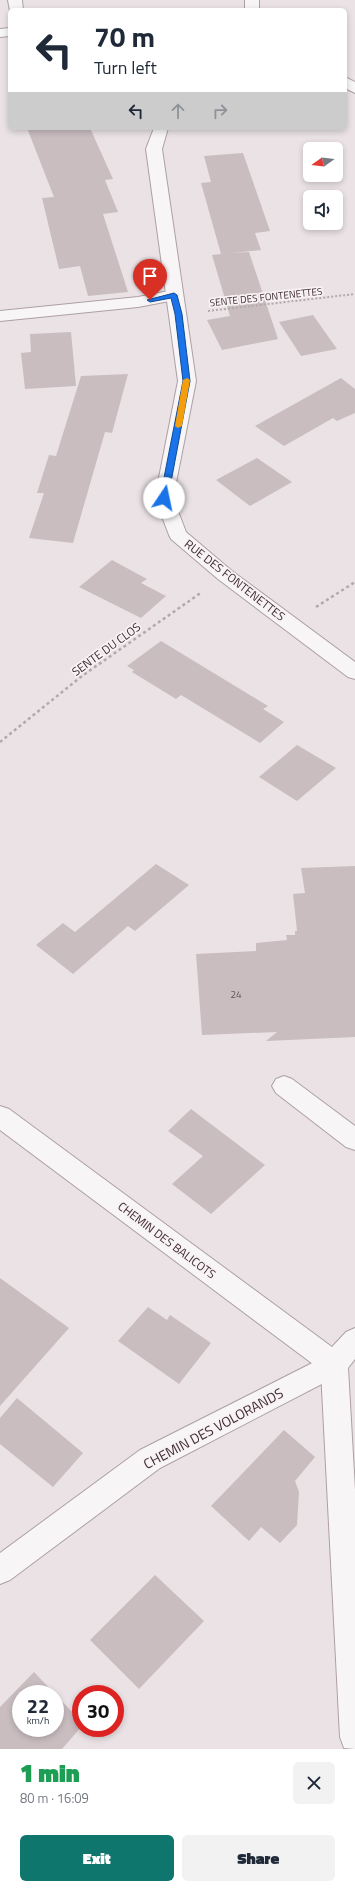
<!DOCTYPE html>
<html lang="en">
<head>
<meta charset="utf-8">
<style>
	body { margin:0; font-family:"Titillium Web",sans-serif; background:#f2f2f3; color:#1f2937; height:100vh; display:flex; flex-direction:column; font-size:15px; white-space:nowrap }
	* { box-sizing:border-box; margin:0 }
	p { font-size:13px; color:#747a83 }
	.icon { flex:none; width:22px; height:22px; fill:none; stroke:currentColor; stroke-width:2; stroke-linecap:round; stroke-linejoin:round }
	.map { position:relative; height:1749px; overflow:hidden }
	.panel { display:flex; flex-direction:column; background:#fff; flex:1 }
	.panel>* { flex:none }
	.guide { position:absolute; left:8px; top:8px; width:339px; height:122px; border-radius:6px; box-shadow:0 2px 6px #0003; background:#fff; color:#1f2937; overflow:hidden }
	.needle { width:26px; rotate:256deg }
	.controls { position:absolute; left:303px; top:142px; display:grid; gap:8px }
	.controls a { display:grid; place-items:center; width:40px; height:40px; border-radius:6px; background:#fff; box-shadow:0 2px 6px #0003; font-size:20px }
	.speed { position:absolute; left:12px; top:1685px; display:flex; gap:8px; font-size:20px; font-weight:700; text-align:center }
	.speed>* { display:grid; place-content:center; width:52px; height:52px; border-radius:50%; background:#fff; box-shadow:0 2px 6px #0003; line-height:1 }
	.speed small { font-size:10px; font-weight:400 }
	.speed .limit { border:6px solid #d22; background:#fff; color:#111 }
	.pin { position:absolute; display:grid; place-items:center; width:34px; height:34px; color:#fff; margin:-41px -17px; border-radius:50% 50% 50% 0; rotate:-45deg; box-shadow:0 0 4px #0007 }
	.pin .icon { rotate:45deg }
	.me { position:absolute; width:44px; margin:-22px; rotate:11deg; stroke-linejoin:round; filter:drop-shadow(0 0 3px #0008) }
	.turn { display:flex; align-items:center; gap:14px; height:84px; padding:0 20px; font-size:18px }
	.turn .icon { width:52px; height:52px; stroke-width:2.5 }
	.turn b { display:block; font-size:28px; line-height:34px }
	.lanes { display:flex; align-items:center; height:38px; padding:0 20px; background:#0003; justify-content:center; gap:20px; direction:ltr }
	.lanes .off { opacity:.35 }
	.round { display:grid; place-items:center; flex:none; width:42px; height:42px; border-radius:6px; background:#f2f2f3 }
	.head { display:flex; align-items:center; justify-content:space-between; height:68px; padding:0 20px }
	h1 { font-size:24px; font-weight:800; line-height:30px; color:#1e9e55 }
	.primary-button { display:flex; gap:8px; margin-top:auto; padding:8px 20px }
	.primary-button a { flex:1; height:46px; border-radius:6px; background:#0f766e; color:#fff; font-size:16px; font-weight:800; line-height:46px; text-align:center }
	.primary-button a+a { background:#f2f2f3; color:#1f2937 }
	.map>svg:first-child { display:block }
	.building { fill:#c9bdc0 }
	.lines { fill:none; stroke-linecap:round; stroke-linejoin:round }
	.service-casing { stroke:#ada0a4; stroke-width:2 }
	.minor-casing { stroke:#ada0a4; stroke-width:2 }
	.path-far1 { stroke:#b2a9ab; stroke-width:2; stroke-dasharray:2 2; stroke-linecap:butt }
	.path { stroke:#b2a9ab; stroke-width:2.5; stroke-dasharray:3 3; stroke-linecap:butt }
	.service { fill:#f8f5f6; fill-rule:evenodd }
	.minor { fill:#f8f5f6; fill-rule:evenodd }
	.route { fill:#1a73e8; stroke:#114b97 }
	.slow { fill:#f59e0b }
	.labels { text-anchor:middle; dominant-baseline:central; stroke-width:3.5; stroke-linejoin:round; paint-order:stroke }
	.far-street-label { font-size:10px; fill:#402c31; stroke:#f7f2f4 }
	.number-label { font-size:10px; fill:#625055 }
	.street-label { font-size:12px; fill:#402c31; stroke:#f7f2f4 }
	.near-street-label { font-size:14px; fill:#402c31; stroke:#f7f2f4 }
</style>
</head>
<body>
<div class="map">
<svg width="355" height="1749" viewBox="0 0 355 1749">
	<rect width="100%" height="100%" fill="#eae2e5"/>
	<!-- building -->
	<path class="building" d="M 27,128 L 90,128 L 113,179 L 105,180 L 118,212 L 103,214 L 128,292 L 88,296 L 80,266 L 59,269 L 42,198 L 54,197 Z
		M 243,153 L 270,231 L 255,233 L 261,250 L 231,253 L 249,252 L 278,339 L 222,350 L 207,320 L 230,316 L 212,255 L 221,254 L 201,183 L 211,182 L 204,156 Z
		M 313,315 L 337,349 L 301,356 L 279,322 Z
		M 71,332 L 76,386 L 25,389 L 21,353 L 31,352 L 30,334 Z
		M 128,374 L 112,433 L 105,432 L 73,543 L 29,538 L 44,493 L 37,493 L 49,455 L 56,456 L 81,376 Z
		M 341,378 L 355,389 L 355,413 L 337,421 L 333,418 L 284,446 L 255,426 Z
		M 257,458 L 292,482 L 250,506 L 216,480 Z
		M 112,560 L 147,579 L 141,583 L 166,596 L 141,618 L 79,587 Z
		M 161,641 L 268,706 L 263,709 L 284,722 L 260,743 L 181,695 L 176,699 L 132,672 L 134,670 L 127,666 Z
		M 297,745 L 336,768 L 297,801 L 259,777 Z
		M 156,864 L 189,885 L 135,931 L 128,926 L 73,974 L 36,945 L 63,923 L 75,932 Z
		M 355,866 L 355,1037 L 266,1041 L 277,1032 L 202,1035 L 196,954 L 256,951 L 256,943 L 287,940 L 286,935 L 295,935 L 295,931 L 297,931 L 293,894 L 305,893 L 301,868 Z
		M 191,1109 L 265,1165 L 211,1214 L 172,1184 L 203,1156 L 168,1131 Z
		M 0,1278 L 69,1328 L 0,1406 Z
		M 148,1307 L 167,1320 L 170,1315 L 211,1343 L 179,1384 L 118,1341 Z
		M 17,1398 L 83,1453 L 53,1487 L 0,1444 L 0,1418 Z
		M 284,1430 L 315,1457 L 295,1481 L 299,1492 L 297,1525 L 280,1543 L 261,1527 L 249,1541 L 211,1506 Z
		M 155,1575 L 204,1621 L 139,1689 L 90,1640 Z
		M 34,1672 L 55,1694 L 21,1694 L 21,1728 L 55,1728 L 55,1694 L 81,1721 L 81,1727 L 62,1749 L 0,1749 L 0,1707 Z"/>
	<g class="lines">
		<defs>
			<path id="service" d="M 174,290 L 180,291 L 182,295 L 180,299 L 138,307 L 0,321 L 0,311 L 138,297 Z
				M 284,1076 L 292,1079 L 355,1126 L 355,1150 L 346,1147 L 276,1093 L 272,1086 L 276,1079 Z
				M 334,1352 L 343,1355 L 347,1364 L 343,1373 L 160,1468 L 10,1580 L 0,1584 L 0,1553 L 140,1450 Z"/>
			<path id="minor" d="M 8,0 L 22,0 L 23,10 L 10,11 Z
				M 245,0 L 259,0 L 259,10 L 245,10 Z
				M 10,28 L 10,36 L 0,37 L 0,29 Z
				M 345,77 L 355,82 L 355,93 L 345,88 Z
				M 154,128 L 168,128 L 162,149 L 196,381 L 173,498 L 186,532 L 232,571 L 355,662 L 355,679 L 348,677 L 218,579 L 171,539 L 169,535 L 155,498 L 178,381 L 146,149 Z
				M 0,1106 L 9,1109 L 332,1347 L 346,1332 L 355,1328 L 355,1359 L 348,1368 L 355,1490 L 355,1749 L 344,1748 L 340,1737 L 321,1370 L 0,1130 Z"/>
		</defs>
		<!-- service casing -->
		<use href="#service" class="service-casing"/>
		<!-- minor casing -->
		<use href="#minor" class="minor-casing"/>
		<!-- path-far1 -->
		<path class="path-far1" d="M 208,311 L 355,294"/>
		<!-- path -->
		<path class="path" d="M 316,607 L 355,582
			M 0,742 L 82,676 L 202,592"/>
		<!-- service -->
		<use href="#service" class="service"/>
		<!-- minor -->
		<use href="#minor" class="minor"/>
	</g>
	<!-- route -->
	<path class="route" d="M 174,293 L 177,295 L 182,314 L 190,381 L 168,498 L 164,501 L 160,498 L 183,381 L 175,314 L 171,298 L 150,302 L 147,300 Z"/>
	<!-- slow -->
	<path class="slow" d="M 187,378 L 190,380 L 182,426 L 178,428 L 175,426 L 183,380 Z"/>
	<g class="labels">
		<!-- far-street labels -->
		<g class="far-street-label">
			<text transform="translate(266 297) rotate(-6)">SENTE DES FONTENETTES</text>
		</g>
		<!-- number labels -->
		<g class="number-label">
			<text x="236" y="994">24</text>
		</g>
		<!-- street labels -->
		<g class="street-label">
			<text transform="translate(235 580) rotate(38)">RUE DES FONTENETTES</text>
			<text transform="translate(106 649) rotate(-36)">SENTE DU CLOS</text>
			<text transform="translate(167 1240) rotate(37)">CHEMIN DES BALICOTS</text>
		</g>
		<!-- near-street labels -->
		<g class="near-street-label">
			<text transform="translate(213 1428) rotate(-28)">CHEMIN DES VOLORANDS</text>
		</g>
	</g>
</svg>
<div class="controls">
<a><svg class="needle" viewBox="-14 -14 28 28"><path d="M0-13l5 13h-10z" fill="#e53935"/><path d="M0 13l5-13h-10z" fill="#747a83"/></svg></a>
<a><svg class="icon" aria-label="sound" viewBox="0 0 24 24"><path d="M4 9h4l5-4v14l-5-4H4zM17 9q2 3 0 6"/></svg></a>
</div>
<div class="speed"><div>22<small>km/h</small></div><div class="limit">30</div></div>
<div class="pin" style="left:150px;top:300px;background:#d93025"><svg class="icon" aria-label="arrive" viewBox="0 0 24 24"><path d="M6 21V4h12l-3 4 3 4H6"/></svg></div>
<svg class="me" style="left:164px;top:498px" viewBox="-20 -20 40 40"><circle r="19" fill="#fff"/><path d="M0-13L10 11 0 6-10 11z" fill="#1a73e8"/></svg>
<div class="guide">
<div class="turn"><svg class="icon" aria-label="left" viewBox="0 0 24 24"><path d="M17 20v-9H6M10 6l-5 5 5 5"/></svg><div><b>70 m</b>Turn left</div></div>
<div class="lanes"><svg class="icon" aria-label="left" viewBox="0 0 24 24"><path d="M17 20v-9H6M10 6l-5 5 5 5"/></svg><svg class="icon off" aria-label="ahead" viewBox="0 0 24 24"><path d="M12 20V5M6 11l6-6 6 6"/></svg><svg class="icon off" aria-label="right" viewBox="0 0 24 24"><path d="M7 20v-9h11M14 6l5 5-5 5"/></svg></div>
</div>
</div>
<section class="panel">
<div class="head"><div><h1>1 min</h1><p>80 m · 16:09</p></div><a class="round"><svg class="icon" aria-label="close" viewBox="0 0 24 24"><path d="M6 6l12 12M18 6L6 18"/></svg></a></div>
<div class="primary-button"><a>Exit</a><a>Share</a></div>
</section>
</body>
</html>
